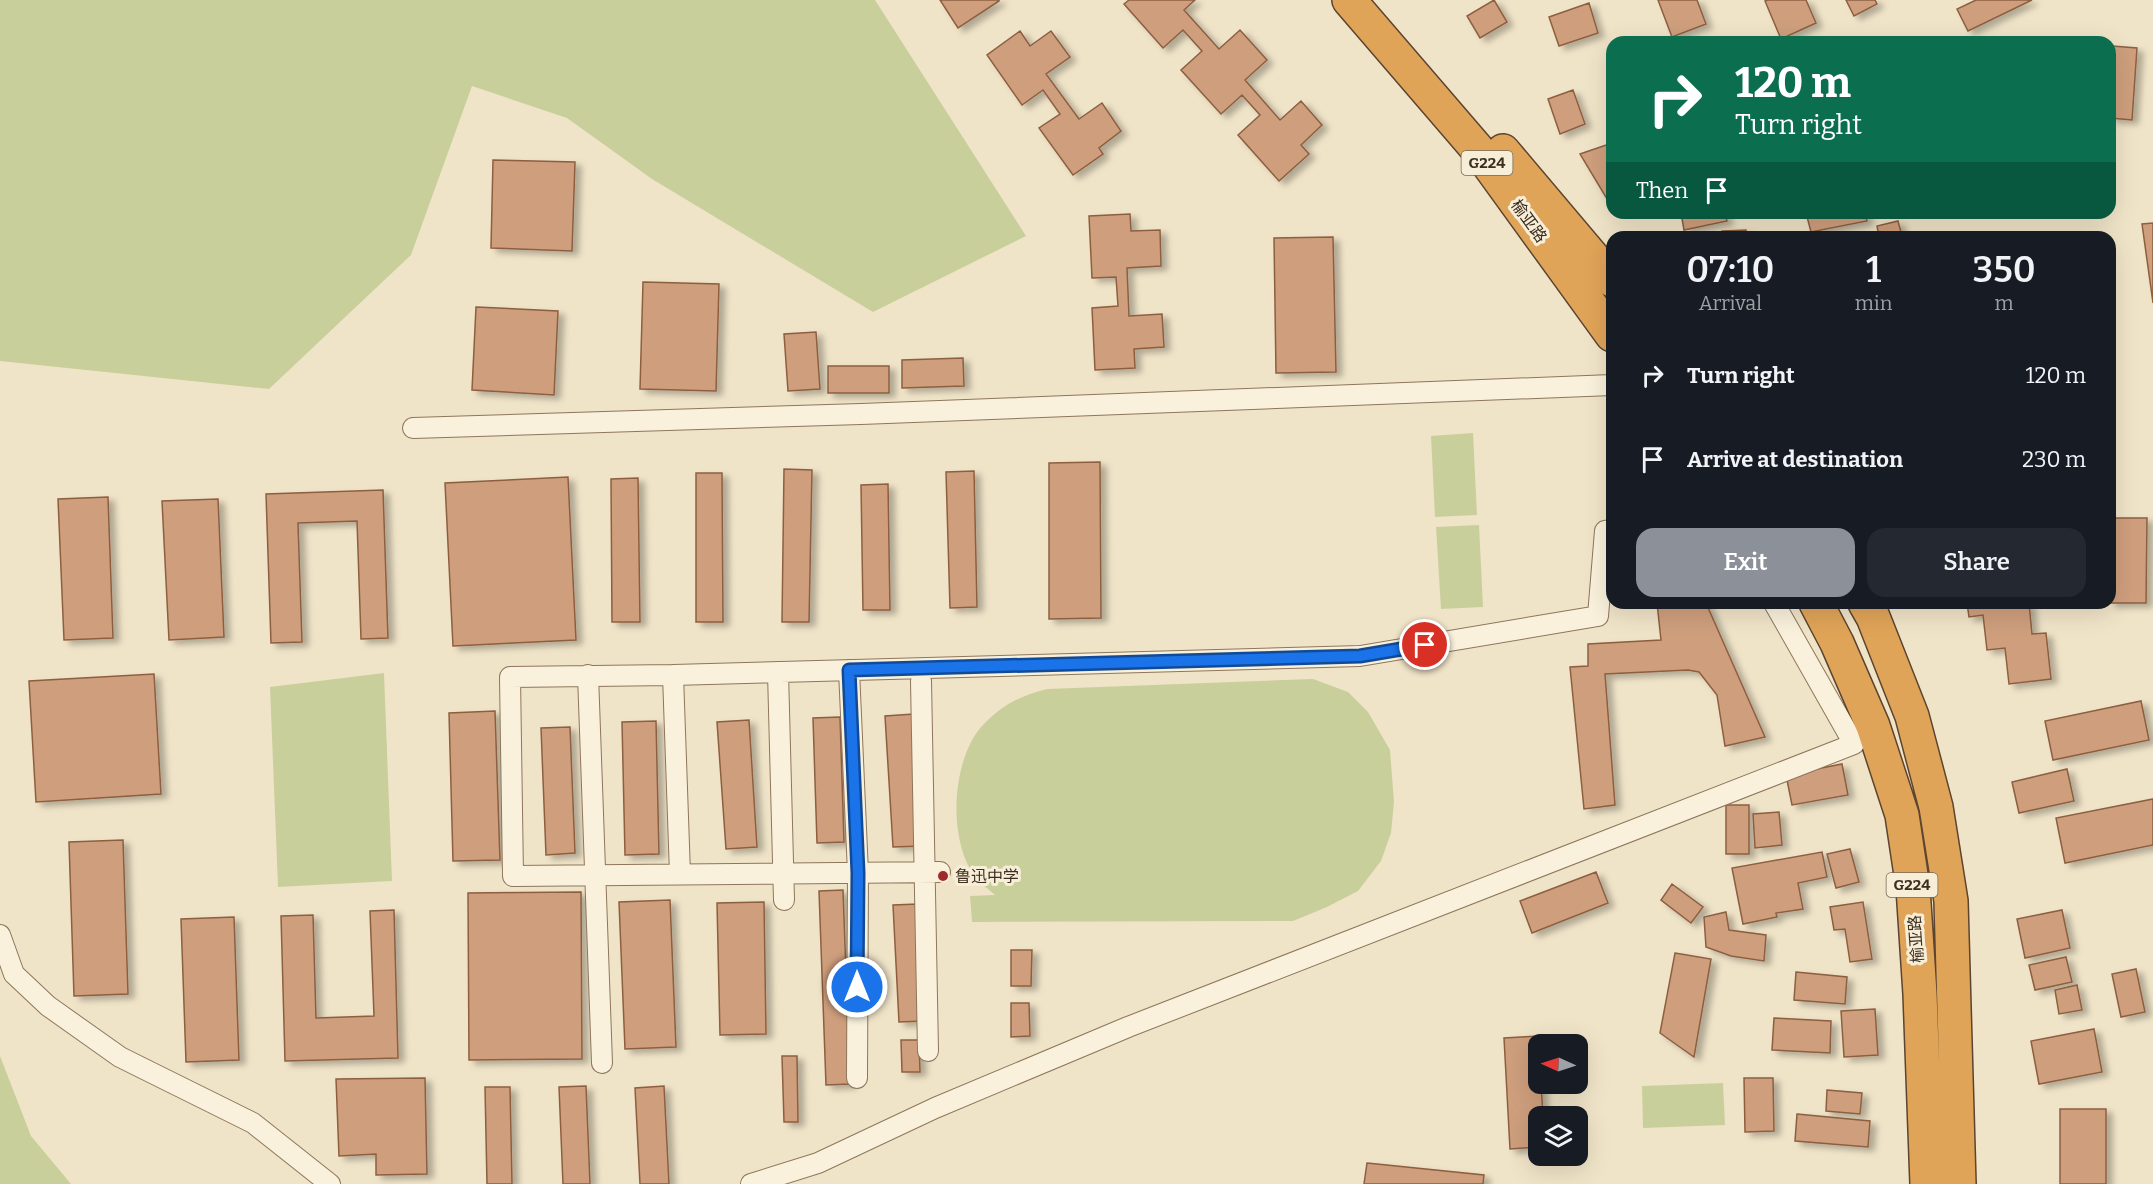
<!DOCTYPE html>
<html lang="en">
<head>
<meta charset="utf-8">
<style>
	body { margin:0; font-family:Bitter,"Noto Sans SC",serif; background:#242831; color:#f1f3f6; height:100vh; display:flex; flex-direction:column; font-size:22px; white-space:nowrap }
	* { box-sizing:border-box; margin:0 }
	p { font-size:20px; color:#9ea1a6 }
	.icon { flex:none; width:33px; height:33px; fill:none; stroke:currentColor; stroke-width:2; stroke-linecap:round; stroke-linejoin:round }
	.map { position:relative; flex:1; overflow:hidden }
	.panel { position:absolute; left:1606px; top:231px; width:510px; height:378px; display:flex; flex-direction:column; background:#171b24; border-radius:18px; box-shadow:0 6px 24px #0002 }
	.panel>* { flex:none }
	.guide { position:absolute; left:1606px; top:36px; width:510px; height:183px; border-radius:18px; box-shadow:0 6px 24px #0002; background:#0b6e4f; color:#fff; overflow:hidden }
	.needle { width:39px; rotate:273deg }
	.fabs { position:absolute; left:1528px; top:1034px; display:grid; gap:12px }
	.fabs a { display:grid; place-items:center; width:60px; height:60px; border-radius:12px; background:#171b24; box-shadow:0 6px 24px #0002; font-size:30px }
	.pin { position:absolute; display:grid; place-items:center; width:51px; height:51px; color:#fff; margin:-26px; border:3px solid #fff; border-radius:50%; box-shadow:0 2px 6px #0007 }
	.me { position:absolute; width:66px; margin:-33px; rotate:0deg; stroke-linejoin:round; filter:drop-shadow(0 0 4px #0008) }
	.turn { display:flex; align-items:center; gap:21px; height:126px; padding:0 30px; font-size:27px }
	.turn .icon { width:78px; height:78px; stroke-width:2.5 }
	.turn b { display:block; font-size:42px; line-height:51px }
	.then { display:flex; align-items:center; height:57px; padding:0 30px; background:#0003; gap:12px; font-size:22px }
	.eta { display:flex; justify-content:space-evenly; align-items:center; height:102px; text-align:center }
	.eta b { font-size:36px; font-weight:600; line-height:42px }
	.button { display:flex; gap:12px; margin-top:auto; padding:12px 30px }
	.button a { flex:1; height:69px; border-radius:18px; background:#8c9099; color:#fff; font-size:24px; font-weight:600; line-height:69px; text-align:center }
	.button a+a { background:#242831; color:#f1f3f6 }
	ul { padding:0; list-style:none }
	li { display:flex; align-items:center; gap:18px; height:84px; padding:0 30px }
	li div { flex:1 }
	li b { display:block; font-size:22px }
	li em { font-style:normal }
	.map>svg:first-child { display:block }
	.green { fill:#c9cf9b }
	.building { fill:#cf9f7d; stroke:#8d5f41; stroke-width:1.5; filter:url(#shadow) }
	.lines { fill:none; stroke-linecap:round; stroke-linejoin:round }
	.street-casing { stroke:#8d765c; stroke-width:22 }
	.highway-casing { stroke:#5b4430; stroke-width:36 }
	.street { stroke:#faf1dc; stroke-width:20 }
	.highway { stroke:#e0a458; stroke-width:33 }
	.route-casing { stroke:#114b97; stroke-width:15 }
	.route { stroke:#1a73e8; stroke-width:10 }
	.poi-dot { fill:#9e2a2b; stroke:#f7eed8; stroke-width:2 }
	.labels { text-anchor:middle; dominant-baseline:central; stroke-width:6; stroke-linejoin:round; paint-order:stroke }
	.shield { fill:#f7eed8; stroke:#756857; stroke-width:1.5 }
	.shield-label { font-size:15px; font-weight:bold; fill:#3d2e20 }
	.street-label { font-size:16px; fill:#3d2e20; stroke:#f7eed8 }
	.poi-label { font-size:16px; fill:#3d2e20; stroke:#f7eed8; text-anchor:start }
</style>
</head>
<body>
<div class="map">
<svg width="2153" height="1184" viewBox="0 0 2153 1184">
	<defs>
		<filter id="shadow"><feDropShadow dx="6" dy="4" stdDeviation="3" flood-color="#0004"/></filter>
	</defs>
	<rect width="100%" height="100%" fill="#f0e4c8"/>
	<!-- green -->
	<path class="green" d="M 0,0 L 875,0 L 1026,236 L 873,312 L 652,179 L 567,118 L 472,86 L 411,255 L 269,389 L 0,361 Z
		M 1473,433 L 1477,515 L 1435,517 L 1431,436 Z
		M 1479,525 L 1483,607 L 1441,609 L 1436,527 Z
		M 384,673 L 392,881 L 278,887 L 270,687 Z
		M 1313,679 L 1348,692 L 1368,712 L 1390,750 L 1394,802 L 1391,833 L 1381,861 L 1358,891 L 1327,907 L 1293,921 L 972,922 L 970,896 L 995,895 C 989,890 983,885 978,880 C 946,844 951,757 984,724 C 1002,705 1022,695 1047,689 Z
		M 0,1056 L 31,1136 L 71,1184 L 0,1184 Z
		M 1723,1083 L 1725,1125 L 1643,1128 L 1642,1086 Z"/>
	<!-- building -->
	<path class="building" d="M 940,0 L 999,0 L 999,1 L 958,28 Z
		M 1129,0 L 1195,0 L 1184,10 L 1219,49 L 1240,30 L 1267,60 L 1245,80 L 1280,120 L 1301,101 L 1322,125 L 1301,145 L 1309,154 L 1279,181 L 1238,135 L 1260,115 L 1242,95 L 1221,114 L 1181,70 L 1202,51 L 1183,30 L 1163,48 L 1124,4 Z
		M 1494,0 L 1507,22 L 1480,38 L 1467,16 Z
		M 1658,0 L 1697,0 L 1706,24 L 1672,37 Z
		M 1768,0 L 1806,0 L 1816,23 L 1781,39 L 1765,1 Z
		M 1846,0 L 1875,0 L 1877,4 L 1854,16 Z
		M 1976,0 L 2032,0 L 1968,31 L 1957,9 Z
		M 1589,3 L 1598,33 L 1559,46 L 1549,17 Z
		M 1020,31 L 1030,46 L 1051,31 L 1070,57 L 1046,74 L 1079,119 L 1102,103 L 1121,131 L 1099,148 L 1103,154 L 1073,175 L 1039,128 L 1060,114 L 1043,90 L 1022,105 L 987,55 Z
		M 2112,46 L 2137,48 L 2132,120 L 2110,118 Z
		M 1573,90 L 1585,124 L 1560,134 L 1548,99 Z
		M 1612,143 L 1612,196 L 1607,199 L 1580,154 Z
		M 493,160 L 575,162 L 572,251 L 491,248 Z
		M 1681,213 L 1725,213 L 1727,221 L 1684,230 Z
		M 1806,213 L 1865,213 L 1867,221 L 1811,232 Z
		M 1130,214 L 1131,231 L 1160,230 L 1161,266 L 1127,268 L 1129,316 L 1162,314 L 1164,347 L 1134,349 L 1135,368 L 1095,370 L 1092,308 L 1118,306 L 1116,277 L 1092,278 L 1089,216 Z
		M 1898,221 L 1902,236 L 1879,237 L 1877,226 Z
		M 2153,223 L 2153,303 L 2142,224 Z
		M 1746,230 L 1746,237 L 1722,237 L 1722,231 Z
		M 1333,237 L 1336,372 L 1276,373 L 1274,238 Z
		M 643,282 L 719,284 L 716,391 L 640,389 Z
		M 476,307 L 558,311 L 554,395 L 472,390 Z
		M 816,332 L 820,389 L 788,391 L 784,334 Z
		M 963,358 L 964,386 L 902,388 L 902,360 Z
		M 828,366 L 889,366 L 889,393 L 828,393 Z
		M 1100,462 L 1101,618 L 1049,619 L 1049,463 Z
		M 784,469 L 812,470 L 809,622 L 782,622 Z
		M 974,471 L 977,607 L 950,608 L 946,472 Z
		M 696,473 L 722,473 L 723,622 L 696,622 Z
		M 568,477 L 576,640 L 453,646 L 445,483 Z
		M 638,478 L 640,622 L 612,622 L 611,479 Z
		M 888,484 L 890,610 L 863,610 L 861,485 Z
		M 383,490 L 388,638 L 361,639 L 357,521 L 298,523 L 302,642 L 271,643 L 266,494 Z
		M 108,497 L 113,638 L 64,640 L 58,499 Z
		M 218,499 L 224,637 L 169,640 L 162,501 Z
		M 2110,518 L 2147,518 L 2146,603 L 2110,603 Z
		M 1657,603 L 1706,603 L 1765,737 L 1725,746 L 1717,695 L 1699,672 L 1688,670 L 1605,674 L 1615,805 L 1584,809 L 1570,667 L 1588,666 L 1588,644 L 1661,640 Z
		M 1967,603 L 2029,603 L 2032,634 L 2046,633 L 2051,679 L 2009,684 L 2005,648 L 1987,650 L 1983,615 L 1969,617 Z
		M 154,674 L 161,794 L 36,802 L 29,681 Z
		M 2141,701 L 2149,740 L 2053,760 L 2045,721 Z
		M 495,711 L 500,860 L 453,861 L 449,713 Z
		M 914,714 L 922,846 L 893,847 L 885,716 Z
		M 840,717 L 844,842 L 817,843 L 813,718 Z
		M 749,720 L 757,847 L 726,849 L 717,722 Z
		M 656,721 L 659,854 L 625,855 L 622,722 Z
		M 570,727 L 575,853 L 546,855 L 541,728 Z
		M 1842,764 L 1848,795 L 1792,805 L 1786,775 Z
		M 2067,769 L 2074,801 L 2019,813 L 2012,782 Z
		M 2153,799 L 2153,845 L 2065,863 L 2056,818 Z
		M 1726,805 L 1749,805 L 1749,854 L 1726,854 Z
		M 1779,812 L 1782,845 L 1755,848 L 1753,814 Z
		M 123,840 L 128,994 L 74,996 L 69,842 Z
		M 1850,849 L 1859,882 L 1836,888 L 1827,854 Z
		M 1822,852 L 1827,877 L 1798,883 L 1803,909 L 1776,913 L 1777,917 L 1743,924 L 1732,868 Z
		M 1596,872 L 1608,903 L 1532,933 L 1520,901 Z
		M 1672,884 L 1703,907 L 1691,923 L 1661,900 Z
		M 843,890 L 850,1084 L 826,1085 L 819,891 Z
		M 581,892 L 582,1059 L 469,1060 L 468,893 Z
		M 670,900 L 676,1047 L 625,1049 L 619,902 Z
		M 764,902 L 766,1034 L 720,1035 L 717,903 Z
		M 1863,902 L 1872,959 L 1850,962 L 1845,929 L 1834,930 L 1830,907 Z
		M 918,904 L 923,1021 L 899,1022 L 893,905 Z
		M 394,910 L 398,1058 L 285,1061 L 281,916 L 313,915 L 316,1018 L 374,1016 L 370,911 Z
		M 2062,910 L 2070,948 L 2025,958 L 2017,919 Z
		M 1726,912 L 1729,930 L 1766,935 L 1764,961 L 1731,956 L 1706,947 L 1704,917 Z
		M 234,917 L 239,1060 L 186,1062 L 181,919 Z
		M 1011,950 L 1032,950 L 1031,986 L 1011,986 Z
		M 1675,953 L 1711,959 L 1694,1057 L 1660,1033 Z
		M 2066,957 L 2072,982 L 2035,990 L 2029,965 Z
		M 2136,969 L 2145,1012 L 2121,1017 L 2112,974 Z
		M 1796,972 L 1847,977 L 1845,1004 L 1794,1000 Z
		M 2077,985 L 2082,1010 L 2059,1014 L 2055,990 Z
		M 1011,1003 L 1029,1003 L 1030,1036 L 1011,1037 Z
		M 1875,1009 L 1878,1055 L 1844,1057 L 1841,1011 Z
		M 1774,1018 L 1831,1021 L 1830,1053 L 1772,1050 Z
		M 2094,1029 L 2102,1072 L 2039,1084 L 2031,1041 Z
		M 1538,1036 L 1539,1083 L 1541,1083 L 1543,1116 L 1539,1116 L 1539,1147 L 1510,1149 L 1504,1038 Z
		M 901,1040 L 919,1040 L 920,1072 L 902,1072 Z
		M 782,1056 L 797,1056 L 798,1122 L 784,1122 Z
		M 425,1078 L 427,1174 L 376,1175 L 376,1154 L 339,1156 L 336,1079 Z
		M 1744,1078 L 1773,1078 L 1774,1131 L 1745,1132 Z
		M 586,1086 L 590,1184 L 563,1184 L 559,1087 Z
		M 664,1086 L 669,1184 L 640,1184 L 635,1088 Z
		M 485,1087 L 510,1087 L 512,1184 L 487,1184 Z
		M 1827,1090 L 1862,1093 L 1860,1114 L 1826,1111 Z
		M 2060,1109 L 2106,1109 L 2106,1184 L 2060,1184 Z
		M 1797,1114 L 1870,1121 L 1868,1147 L 1795,1141 Z
		M 1367,1163 L 1484,1175 L 1483,1184 L 1364,1184 Z"/>
	<g class="lines">
		<defs>
			<path id="street" d="M 413,428 L 861,414 L 1612,385
				M 849,670 L 858,873 L 857,1078
				M 778,672 L 784,900
				M 588,675 L 602,1063
				M 673,675 L 680,874
				M 921,681 L 928,1051
				M 940,872 L 513,876 L 510,677 L 673,675 L 1360,656 L 1598,616 L 1605,531 L 1612,530
				M 0,935 L 14,974 L 48,1006 L 120,1057 L 253,1123 L 330,1184
				M 751,1184 L 818,1163 L 935,1108 L 1128,1027 L 1854,744 L 1774,603"/>
			<path id="highway" d="M 1349,0 L 1478,150 L 1612,335
				M 1503,151 L 1612,280
				M 1816,603 L 1837,643 L 1873,726 L 1902,815 L 1913,888 L 1920,994 L 1927,1184
				M 1865,603 L 1873,617 L 1912,716 L 1936,807 L 1951,901 L 1959,1184"/>
		</defs>
		<!-- street casing -->
		<use href="#street" class="street-casing"/>
		<!-- highway casing -->
		<use href="#highway" class="highway-casing"/>
		<!-- street -->
		<use href="#street" class="street"/>
		<!-- highway -->
		<use href="#highway" class="highway"/>
	</g>
	<g class="lines">
		<defs>
			<path id="route" d="M 857,987 L 858,873 L 849,670 L 1360,656 L 1425,645"/>
		</defs>
		<!-- route casing -->
		<use href="#route" class="route-casing"/>
		<!-- route -->
		<use href="#route" class="route"/>
	</g>
	<!-- markers -->
	<circle class="poi-dot" cx="943" cy="876" r="6"/>
	<g class="labels">
		<!-- shield labels -->
		<g class="shield">
			<rect x="1461.5" y="151" width="51" height="24" rx="4.5"/>
			<rect x="1886.5" y="873" width="51" height="24" rx="4.5"/>
		</g>
		<g class="shield-label">
			<text x="1487" y="163">G224</text>
			<text x="1912" y="885">G224</text>
		</g>
		<!-- street labels -->
		<g class="street-label">
			<text transform="translate(1529 221) rotate(54)">榆亚路</text>
			<text transform="translate(1916 939) rotate(-94)">榆亚路</text>
		</g>
		<!-- poi labels -->
		<g class="poi-label">
			<text x="955" y="876">鲁迅中学</text>
		</g>
	</g>
</svg>
<div class="fabs">
<a><svg class="needle" viewBox="-14 -14 28 28"><path d="M0-13l5 13h-10z" fill="#e53935"/><path d="M0 13l5-13h-10z" fill="#9ea1a6"/></svg></a>
<a><svg class="icon" aria-label="layers" viewBox="0 0 24 24"><path d="M12 4l9 5-9 5-9-5zM3 14l9 5 9-5"/></svg></a>
</div>
<div class="pin" style="left:1425px;top:645px;background:#d93025"><svg class="icon" aria-label="arrive" viewBox="0 0 24 24"><path d="M6 21V4h12l-3 4 3 4H6"/></svg></div>
<svg class="me" style="left:857px;top:987px" viewBox="-20 -20 40 40"><circle r="17" fill="#1a73e8" stroke="#fff" stroke-width="3"/><path d="M0-11L8 9 0 5-8 9z" fill="#fff"/></svg>
<div class="guide">
<div class="turn"><svg class="icon" aria-label="right" viewBox="0 0 24 24"><path d="M7 20v-9h11M14 6l5 5-5 5"/></svg><div><b>120 m</b>Turn right</div></div>
<div class="then">Then<svg class="icon" aria-label="arrive" viewBox="0 0 24 24"><path d="M6 21V4h12l-3 4 3 4H6"/></svg></div>
</div>
<section class="panel">
<div class="eta">
<div><b>07:10</b><p>Arrival</p></div>
<div><b>1</b><p>min</p></div>
<div><b>350</b><p>m</p></div>
</div>
<ul>
<li><svg class="icon" aria-label="right" viewBox="0 0 24 24"><path d="M7 20v-9h11M14 6l5 5-5 5"/></svg><div><b>Turn right</b></div><em>120 m</em></li>
<li><svg class="icon" aria-label="arrive" viewBox="0 0 24 24"><path d="M6 21V4h12l-3 4 3 4H6"/></svg><div><b>Arrive at destination</b></div><em>230 m</em></li>
</ul>
<div class="button"><a>Exit</a><a>Share</a></div>
</section>
</div>
</body>
</html>
